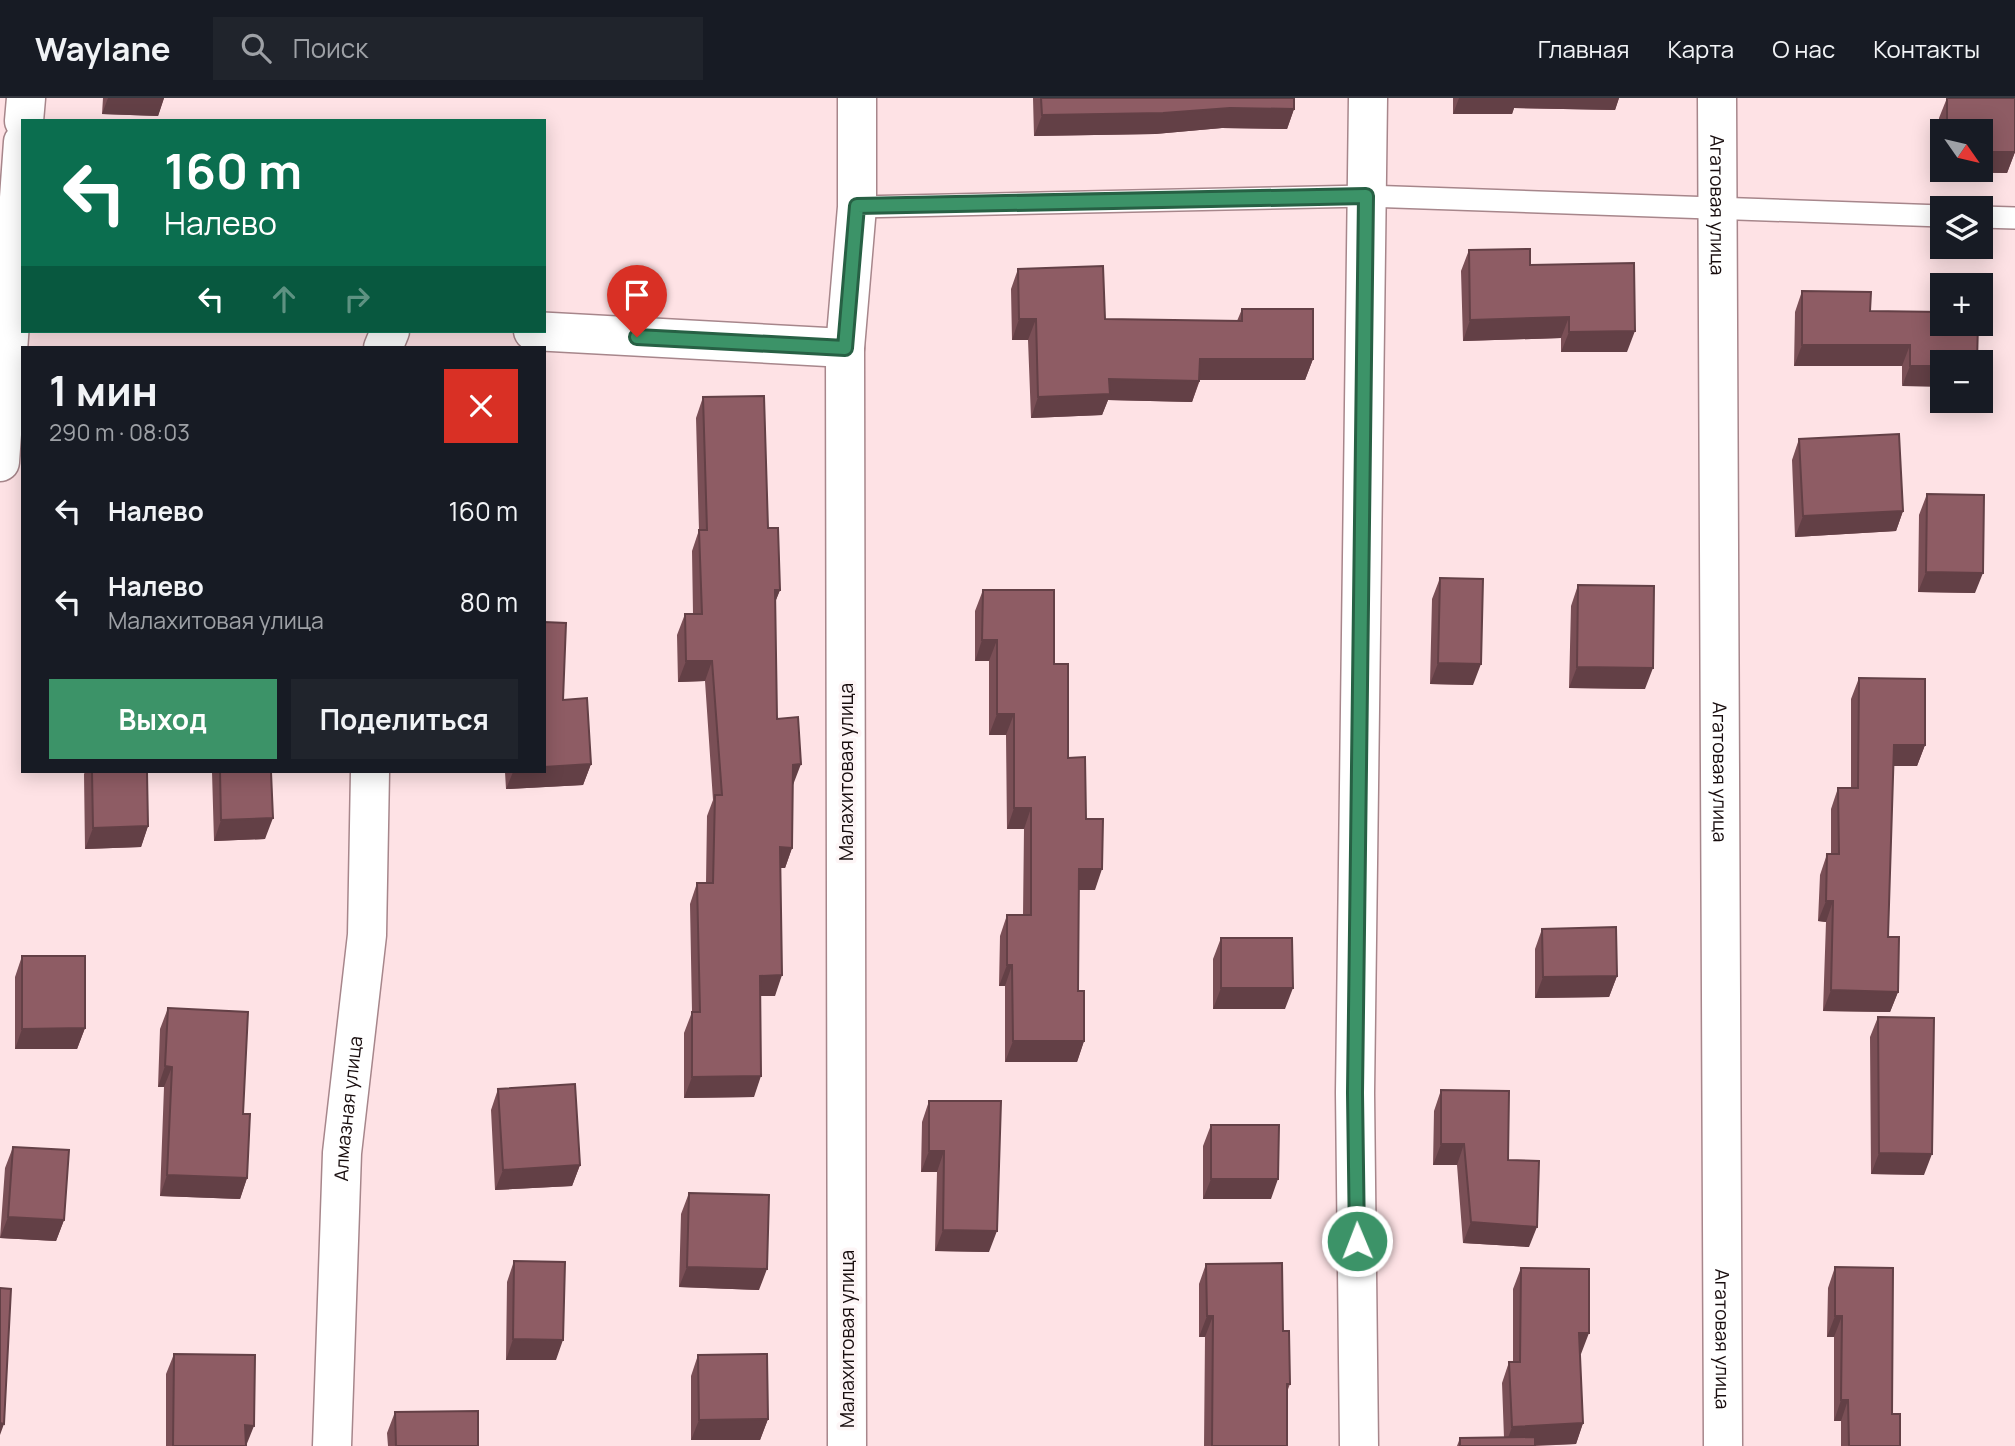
<!DOCTYPE html>
<html lang="ru">
<head>
<meta charset="utf-8">
<style>
	body { margin:0; font-family:Manrope,sans-serif; background:#20242c; color:#f1f3f6; height:100vh; display:flex; flex-direction:column; font-size:26px; white-space:nowrap }
	* { box-sizing:border-box; margin:0 }
	p { font-size:23px; color:#9ea1a6 }
	.icon { flex:none; width:38px; height:38px; fill:none; stroke:currentColor; stroke-width:2; stroke-linecap:round; stroke-linejoin:round }
	.map { position:relative; flex:1; overflow:hidden }
	.sheet { position:absolute; left:21px; top:248px; width:525px; height:427px; display:flex; flex-direction:column; background:#171b24; border-radius:0px; box-shadow:0 4px 18px #0003 }
	.sheet>* { flex:none }
	.banner { position:absolute; left:21px; top:21px; width:525px; height:214px; border-radius:0px; box-shadow:0 4px 18px #0003; background:#0b6e4f; color:#fff; overflow:hidden }
	.needle { width:46px; rotate:124deg }
	.fabs { position:absolute; left:1930px; top:21px; display:grid; gap:14px }
	.fabs a { display:grid; place-items:center; width:63px; height:63px; border-radius:0px; background:#171b24; box-shadow:0 4px 18px #0003; font-size:35px }
	.pin { position:absolute; display:grid; place-items:center; width:60px; height:60px; color:#fff; margin:-72px -30px; border-radius:50% 50% 50% 0; rotate:-45deg; box-shadow:0 0 7px #0007 }
	.pin .icon { rotate:45deg }
	.me { position:absolute; width:77px; margin:-38px; rotate:359deg; stroke-linejoin:round; filter:drop-shadow(0 0 5px #0008) }
	.turn { display:flex; align-items:center; gap:24px; height:147px; padding:0 28px; font-size:32px }
	.turn .icon { width:91px; height:91px; stroke-width:2.5 }
	.turn b { display:block; font-size:49px; line-height:60px }
	.lanes { display:flex; align-items:center; height:66px; padding:0 28px; background:#0003; justify-content:center; gap:35px; direction:ltr }
	.lanes .off { opacity:.35 }
	.round { display:grid; place-items:center; flex:none; width:74px; height:74px; border-radius:0px; background:#20242c }
	.overview { display:flex; align-items:center; justify-content:space-between; height:119px; padding:0 28px }
	h1 { font-size:42px; font-weight:700; line-height:52px }
	.primary-button { display:flex; gap:14px; margin-top:auto; padding:14px 28px }
	.primary-button a { flex:1; height:80px; border-radius:0px; background:#3c9368; color:#fff; font-size:28px; font-weight:700; line-height:80px; text-align:center }
	.primary-button a+a { background:#20242c; color:#f1f3f6 }
	ul { padding:0; list-style:none }
	li { display:flex; align-items:center; gap:21px; height:91px; padding:0 28px }
	li div { flex:1 }
	li b { display:block; font-size:26px }
	li em { font-style:normal }
	header { display:flex; align-items:center; gap:42px; box-sizing:border-box; height:98px; padding:0 35px; background:#171b24; border-bottom:2px solid #363941 }
	header strong { font-size:33px }
	nav { display:flex; gap:38px; margin-inline-start:auto; font-size:24px }
	.search { width:490px; height:63px; background:#20242c; display:flex; align-items:center; gap:18px; box-sizing:border-box; padding:0 24px; border-radius:0px; color:#9ea1a6; font-size:26px }
	.map>svg:first-child { display:block }
	.lines { fill:none; stroke-linecap:round; stroke-linejoin:round }
	.service-casing { stroke:#a7868b; stroke-width:24 }
	.minor-casing { stroke:#a7868b; stroke-width:41 }
	.service { stroke:#fff; stroke-width:21 }
	.minor { stroke:#fff; stroke-width:38 }
	.wall { fill:#7a4f56; fill-rule:evenodd }
	.shaded-wall { fill:#634046 }
	.building { fill:#8e5c64; stroke:#634046; stroke-width:2 }
	.route-casing { stroke:#276044; stroke-width:18 }
	.route { stroke:#3c9368; stroke-width:12 }
	.labels { text-anchor:middle; dominant-baseline:central; stroke-width:7; stroke-linejoin:round; paint-order:stroke }
	.street-label { font-size:19px; fill:#180d0e; stroke:#fdf5f6 }
</style>
</head>
<body>
<header>
<strong>Waylane</strong>
<div class="search"><svg class="icon" aria-label="search" viewBox="0 0 24 24"><circle cx="10" cy="10" r="6"/><path d="M15 15l6 6"/></svg>Поиск</div>
<nav><a>Главная</a><a>Карта</a><a>О нас</a><a>Контакты</a></nav>
</header>
<div class="map">
<svg width="2015" height="1348" viewBox="0 0 2015 1348">
	<rect width="100%" height="100%" fill="#fee2e5"/>
	<g class="lines">
		<defs>
			<path id="service" d="M 857,109 L 1366,98 L 1942,118
				M 1981,119 L 2015,120"/>
			<g id="minor">
				<path id="s1" d="M 1717,0 L 1723,1348"/>
				<path d="M 24,23 L 26,0"/>
				<path d="M 533,233 L 845,250"/>
				<path d="M 383,250 L 390,233"/>
				<path d="M 0,364 L 23,44"/>
				<path id="s2" d="M 332,1348 L 342,1055 L 367,837 L 370,674"/>
				<path d="M 847,1348 L 845,250 L 857,109 L 857,0"/>
				<path d="M 1359,1348 L 1355,995 L 1368,0"/>
			</g>
		</defs>
		<!-- service casing -->
		<use href="#service" class="service-casing"/>
		<!-- minor casing -->
		<use href="#minor" class="minor-casing"/>
		<!-- service -->
		<use href="#service" class="service"/>
		<!-- minor -->
		<use href="#minor" class="minor"/>
	</g>
	<!-- wall -->
	<path class="wall" d="M 103,0 L 164,0 L 158,18 L 102,16 Z
		M 1033,0 L 1294,0 L 1294,11 L 1287,31 L 1222,30 L 1155,36 L 1034,38 Z
		M 1453,0 L 1619,0 L 1615,12 L 1514,10 L 1512,16 L 1453,16 Z
		M 1947,0 L 2015,54 L 2007,75 L 1939,74 L 1939,20 ZM 1942,33 L 1981,33 L 1942,72 Z
		M 1469,152 L 1530,167 L 1627,254 L 1561,254 L 1561,240 L 1463,243 L 1461,173 Z
		M 1018,171 L 1105,221 L 1237,223 L 1242,211 L 1313,261 L 1305,282 L 1200,282 L 1192,304 L 1108,302 L 1102,317 L 1031,320 L 1028,242 L 1012,242 L 1011,191 Z
		M 1802,193 L 1870,213 L 1942,214 L 1902,288 L 1902,268 L 1794,268 L 1795,214 Z
		M 703,299 L 768,430 L 780,492 L 775,504 L 777,621 L 793,687 L 792,750 L 785,770 L 780,770 L 775,898 L 761,898 L 754,999 L 684,1000 L 684,935 L 692,914 L 690,806 L 697,785 L 706,785 L 707,718 L 713,702 L 705,583 L 678,584 L 677,537 L 685,516 L 693,516 L 692,453 L 699,432 L 696,320 Z
		M 1799,341 L 1903,413 L 1896,433 L 1795,439 L 1792,362 Z
		M 1927,396 L 1975,495 L 1918,494 L 1919,417 Z
		M 1440,480 L 1473,587 L 1430,586 L 1432,501 Z
		M 1578,487 L 1645,591 L 1569,590 L 1571,508 Z
		M 983,492 L 1054,566 L 1068,660 L 1086,721 L 1095,792 L 1079,792 L 1078,893 L 1084,943 L 1077,964 L 1005,964 L 1005,888 L 999,888 L 1000,838 L 1007,817 L 1023,817 L 1024,731 L 1007,731 L 1006,637 L 989,637 L 989,563 L 975,563 L 975,513 Z
		M 1859,580 L 1925,647 L 1917,668 L 1893,668 L 1888,839 L 1898,894 L 1890,914 L 1823,913 L 1826,824 L 1818,823 L 1820,777 L 1827,756 L 1831,756 L 1831,711 L 1838,690 L 1851,690 L 1851,601 Z
		M 563,602 L 591,666 L 583,687 L 506,691 L 505,674 L 544,674 Z
		M 85,674 L 147,674 L 148,728 L 141,749 L 85,751 L 84,676 Z
		M 212,674 L 271,674 L 265,741 L 214,743 Z
		M 1542,831 L 1617,878 L 1609,899 L 1535,900 L 1535,851 Z
		M 1221,840 L 1285,911 L 1213,911 L 1213,861 Z
		M 22,858 L 85,930 L 77,951 L 15,951 L 15,879 Z
		M 168,910 L 243,1016 L 247,1080 L 240,1101 L 160,1098 L 164,989 L 158,989 L 160,931 Z
		M 1878,919 L 1924,1077 L 1871,1076 L 1870,939 Z
		M 498,991 L 580,1067 L 572,1088 L 495,1092 L 491,1012 Z
		M 1441,992 L 1508,1062 L 1529,1149 L 1463,1145 L 1457,1067 L 1433,1067 L 1434,1013 Z
		M 929,1003 L 989,1154 L 935,1153 L 937,1074 L 921,1074 L 922,1024 Z
		M 1211,1027 L 1271,1101 L 1203,1101 L 1203,1048 Z
		M 13,1049 L 64,1122 L 56,1143 L 0,1140 L 5,1070 Z
		M 689,1095 L 759,1192 L 679,1189 L 681,1116 Z
		M 514,1163 L 556,1262 L 506,1262 L 507,1184 Z
		M 1206,1166 L 1283,1233 L 1290,1286 L 1287,1294 L 1287,1348 L 1204,1348 L 1205,1239 L 1199,1239 L 1199,1186 Z
		M 1835,1169 L 1892,1316 L 1900,1348 L 1841,1348 L 1841,1323 L 1834,1323 L 1834,1239 L 1827,1239 L 1828,1190 Z
		M 1521,1170 L 1581,1256 L 1580,1256 L 1583,1325 L 1576,1346 L 1536,1348 L 1457,1348 L 1460,1340 L 1504,1340 L 1502,1285 L 1509,1264 L 1513,1264 L 1513,1191 Z
		M 174,1256 L 246,1348 L 166,1348 L 166,1276 Z
		M 698,1257 L 768,1321 L 760,1342 L 691,1342 L 691,1278 Z
		M 395,1314 L 478,1348 L 388,1348 L 387,1335 Z"/>
	<!-- shaded-wall -->
	<path class="shaded-wall" d="M 108,0 L 164,0 L 158,18 L 102,16 Z
		M 1459,0 L 1619,0 L 1615,12 L 1514,10 L 1512,16 L 1453,16 Z
		M 1230,10 L 1294,11 L 1287,31 L 1222,30 L 1155,36 L 1034,38 L 1042,17 Z
		M 1981,54 L 2015,54 L 2007,75 L 1939,74 L 1942,65 L 1942,72 L 1981,72 Z
		M 1569,219 L 1561,240 L 1463,243 L 1470,222 Z
		M 1019,221 L 1036,221 L 1028,242 L 1012,242 Z
		M 1635,233 L 1627,254 L 1561,254 L 1569,234 Z
		M 1802,247 L 1910,247 L 1902,268 L 1794,268 Z
		M 1200,261 L 1313,261 L 1305,282 L 1192,282 Z
		M 1910,268 L 1942,268 L 1942,289 L 1902,288 Z
		M 1109,281 L 1199,283 L 1192,304 L 1108,302 L 1102,317 L 1031,320 L 1038,299 Z
		M 1903,413 L 1896,433 L 1795,439 L 1803,418 Z
		M 1926,474 L 1983,475 L 1975,495 L 1918,494 Z
		M 775,492 L 780,492 L 772,512 Z
		M 982,542 L 997,542 L 989,563 L 975,563 Z
		M 686,563 L 712,563 L 705,583 L 678,584 Z
		M 1438,565 L 1481,566 L 1473,587 L 1430,586 Z
		M 1577,569 L 1653,570 L 1645,591 L 1569,590 Z
		M 997,616 L 1014,616 L 1006,637 L 989,637 Z
		M 1894,647 L 1925,647 L 1917,668 L 1886,668 Z
		M 591,666 L 583,687 L 506,691 L 513,674 L 544,674 L 544,669 Z
		M 801,666 L 793,687 L 785,688 L 793,667 Z
		M 1014,710 L 1031,710 L 1024,731 L 1007,731 Z
		M 273,720 L 265,741 L 214,743 L 221,722 Z
		M 148,728 L 141,749 L 85,751 L 93,730 Z
		M 780,749 L 792,750 L 785,770 L 772,770 Z
		M 1079,771 L 1102,771 L 1095,792 L 1071,792 Z
		M 1826,803 L 1833,803 L 1826,824 L 1818,823 Z
		M 1007,867 L 1012,867 L 1005,888 L 999,888 Z
		M 782,877 L 775,898 L 753,898 L 760,878 Z
		M 1617,878 L 1609,899 L 1535,900 L 1543,879 Z
		M 1221,890 L 1293,890 L 1285,911 L 1213,911 Z
		M 1831,892 L 1898,894 L 1890,914 L 1823,913 Z
		M 85,930 L 77,951 L 15,951 L 22,931 Z
		M 1013,943 L 1084,943 L 1077,964 L 1005,964 Z
		M 165,968 L 172,969 L 164,989 L 158,989 Z
		M 761,978 L 754,999 L 684,1000 L 692,979 Z
		M 1441,1046 L 1464,1046 L 1457,1067 L 1433,1067 Z
		M 929,1053 L 944,1053 L 937,1074 L 921,1074 Z
		M 1879,1055 L 1932,1056 L 1924,1077 L 1871,1076 Z
		M 580,1067 L 572,1088 L 495,1092 L 503,1072 Z
		M 167,1077 L 247,1080 L 240,1101 L 160,1098 Z
		M 1211,1081 L 1278,1081 L 1271,1101 L 1203,1101 Z
		M 8,1119 L 64,1122 L 56,1143 L 0,1140 Z
		M 1471,1124 L 1537,1129 L 1529,1149 L 1463,1145 Z
		M 943,1132 L 997,1133 L 989,1154 L 935,1153 Z
		M 687,1169 L 767,1171 L 759,1192 L 679,1189 Z
		M 1207,1218 L 1213,1218 L 1205,1239 L 1199,1239 Z
		M 1835,1218 L 1842,1218 L 1834,1239 L 1827,1239 Z
		M 1579,1235 L 1589,1235 L 1581,1256 L 1571,1256 Z
		M 513,1241 L 563,1242 L 556,1262 L 506,1262 Z
		M 1841,1302 L 1848,1302 L 1841,1323 L 1834,1323 Z
		M 768,1321 L 760,1342 L 691,1342 L 699,1322 Z
		M 0,1325 L 4,1326 L 0,1337 Z
		M 1583,1325 L 1576,1346 L 1505,1348 L 1512,1329 Z
		M 245,1327 L 254,1328 L 246,1348 L 238,1348 Z"/>
	<!-- building -->
	<path class="building" d="M 1041,0 L 1294,0 L 1294,11 L 1230,10 L 1163,15 L 1042,17 Z
		M 1947,0 L 2015,0 L 2015,54 L 1981,54 L 1981,33 L 1947,33 Z
		M 1530,151 L 1530,167 L 1634,165 L 1635,233 L 1569,234 L 1569,219 L 1470,222 L 1469,152 Z
		M 1103,168 L 1105,221 L 1242,223 L 1242,211 L 1313,211 L 1313,261 L 1200,261 L 1199,283 L 1109,281 L 1110,296 L 1038,299 L 1036,221 L 1019,221 L 1018,171 Z
		M 1802,193 L 1871,194 L 1870,213 L 1942,214 L 1942,226 L 1978,226 L 1977,264 L 1942,264 L 1942,268 L 1910,268 L 1910,247 L 1802,247 Z
		M 764,298 L 768,430 L 778,430 L 780,492 L 775,492 L 777,621 L 798,619 L 801,666 L 793,667 L 792,750 L 780,749 L 782,877 L 760,878 L 761,978 L 692,979 L 692,914 L 700,914 L 697,785 L 713,785 L 715,697 L 722,697 L 712,563 L 686,563 L 685,516 L 702,516 L 699,432 L 707,432 L 703,299 Z
		M 1899,336 L 1903,413 L 1803,418 L 1799,341 Z
		M 1927,396 L 1984,397 L 1983,475 L 1926,474 Z
		M 1440,480 L 1483,481 L 1481,566 L 1438,565 Z
		M 1578,487 L 1654,488 L 1653,570 L 1577,569 Z
		M 983,492 L 1054,492 L 1054,566 L 1068,566 L 1068,660 L 1085,659 L 1086,721 L 1103,721 L 1102,771 L 1079,771 L 1078,893 L 1084,893 L 1084,943 L 1013,943 L 1012,867 L 1007,867 L 1007,817 L 1031,817 L 1031,710 L 1014,710 L 1014,616 L 997,616 L 997,542 L 982,542 Z
		M 544,524 L 566,525 L 563,602 L 587,600 L 591,666 L 544,669 Z
		M 1859,580 L 1925,581 L 1925,647 L 1894,647 L 1888,839 L 1899,839 L 1898,894 L 1831,892 L 1833,803 L 1826,803 L 1827,756 L 1839,756 L 1838,690 L 1858,690 Z
		M 92,674 L 147,674 L 148,728 L 93,730 Z
		M 220,674 L 271,674 L 273,720 L 221,722 Z
		M 1616,829 L 1617,878 L 1543,879 L 1542,831 Z
		M 1221,840 L 1292,840 L 1293,890 L 1221,890 Z
		M 22,858 L 85,858 L 85,930 L 22,931 Z
		M 168,910 L 248,914 L 243,1016 L 250,1016 L 247,1080 L 167,1077 L 172,969 L 165,968 Z
		M 1878,919 L 1934,920 L 1932,1056 L 1879,1055 Z
		M 575,986 L 580,1067 L 503,1072 L 498,991 Z
		M 1441,992 L 1509,993 L 1508,1062 L 1539,1063 L 1537,1129 L 1471,1124 L 1464,1046 L 1441,1046 Z
		M 929,1003 L 1001,1003 L 997,1133 L 943,1132 L 944,1053 L 929,1053 Z
		M 1211,1027 L 1279,1027 L 1278,1081 L 1211,1081 Z
		M 13,1049 L 69,1052 L 64,1122 L 8,1119 Z
		M 689,1095 L 769,1097 L 767,1171 L 687,1169 Z
		M 514,1163 L 565,1164 L 563,1242 L 513,1241 Z
		M 1282,1165 L 1283,1233 L 1289,1233 L 1290,1286 L 1287,1286 L 1287,1348 L 1212,1348 L 1213,1218 L 1207,1218 L 1206,1166 Z
		M 1835,1169 L 1893,1170 L 1892,1316 L 1900,1316 L 1900,1348 L 1849,1348 L 1848,1302 L 1841,1302 L 1842,1218 L 1835,1218 Z
		M 1521,1170 L 1589,1171 L 1589,1235 L 1579,1235 L 1583,1325 L 1512,1329 L 1509,1264 L 1520,1264 Z
		M 0,1190 L 11,1191 L 4,1326 L 0,1325 Z
		M 174,1256 L 255,1257 L 254,1328 L 245,1327 L 246,1348 L 173,1348 Z
		M 767,1256 L 768,1321 L 699,1322 L 698,1257 Z
		M 478,1313 L 478,1348 L 396,1348 L 395,1314 Z
		M 1535,1339 L 1535,1348 L 1460,1348 L 1460,1340 Z"/>
	<g class="lines">
		<defs>
			<path id="route" d="M 637,239 L 845,250 L 857,108 L 1366,98 L 1355,995 L 1357,1143"/>
		</defs>
		<!-- route casing -->
		<use href="#route" class="route-casing"/>
		<!-- route -->
		<use href="#route" class="route"/>
	</g>
	<g class="labels">
		<!-- street labels -->
		<g class="street-label">
			<text stroke="none"><textPath href="#s1" startOffset="107">Агатовая улица</textPath></text>
			<text transform="translate(846 674) rotate(-90)">Малахитовая улица</text>
			<text stroke="none"><textPath href="#s1" startOffset="674">Агатовая улица</textPath></text>
			<text stroke="none"><textPath href="#s2" startOffset="338">Алмазная улица</textPath></text>
			<text transform="translate(847 1241) rotate(-90)">Малахитовая улица</text>
			<text stroke="none"><textPath href="#s1" startOffset="1241">Агатовая улица</textPath></text>
		</g>
	</g>
</svg>
<div class="fabs">
<a><svg class="needle" viewBox="-14 -14 28 28"><path d="M0-13l5 13h-10z" fill="#e53935"/><path d="M0 13l5-13h-10z" fill="#9ea1a6"/></svg></a>
<a><svg class="icon" aria-label="layers" viewBox="0 0 24 24"><path d="M12 4l9 5-9 5-9-5zM3 14l9 5 9-5"/></svg></a>
<a>+</a>
<a>−</a>
</div>
<div class="pin" style="left:637px;top:239px;background:#d93025"><svg class="icon" aria-label="arrive" viewBox="0 0 24 24"><path d="M6 21V4h12l-3 4 3 4H6"/></svg></div>
<svg class="me" style="left:1357px;top:1143px" viewBox="-20 -20 40 40"><circle r="17" fill="#3c9368" stroke="#fff" stroke-width="3"/><path d="M0-11L8 9 0 5-8 9z" fill="#fff"/></svg>
<div class="banner">
<div class="turn"><svg class="icon" aria-label="left" viewBox="0 0 24 24"><path d="M17 20v-9H6M10 6l-5 5 5 5"/></svg><div><b>160 m</b>Налево</div></div>
<div class="lanes"><svg class="icon" aria-label="left" viewBox="0 0 24 24"><path d="M17 20v-9H6M10 6l-5 5 5 5"/></svg><svg class="icon off" aria-label="ahead" viewBox="0 0 24 24"><path d="M12 20V5M6 11l6-6 6 6"/></svg><svg class="icon off" aria-label="right" viewBox="0 0 24 24"><path d="M7 20v-9h11M14 6l5 5-5 5"/></svg></div>
</div>
<section class="sheet">
<div class="overview"><div><h1>1 мин</h1><p>290 m · 08:03</p></div><a class="round" style="background:#d93025;color:#fff"><svg class="icon" aria-label="close" viewBox="0 0 24 24"><path d="M6 6l12 12M18 6L6 18"/></svg></a></div>
<ul>
<li><svg class="icon" aria-label="left" viewBox="0 0 24 24"><path d="M17 20v-9H6M10 6l-5 5 5 5"/></svg><div><b>Налево</b></div><em>160 m</em></li>
<li><svg class="icon" aria-label="left" viewBox="0 0 24 24"><path d="M17 20v-9H6M10 6l-5 5 5 5"/></svg><div><b>Налево</b><p>Малахитовая улица</p></div><em>80 m</em></li>
</ul>
<div class="primary-button"><a>Выход</a><a>Поделиться</a></div>
</section>
</div>
</body>
</html>
